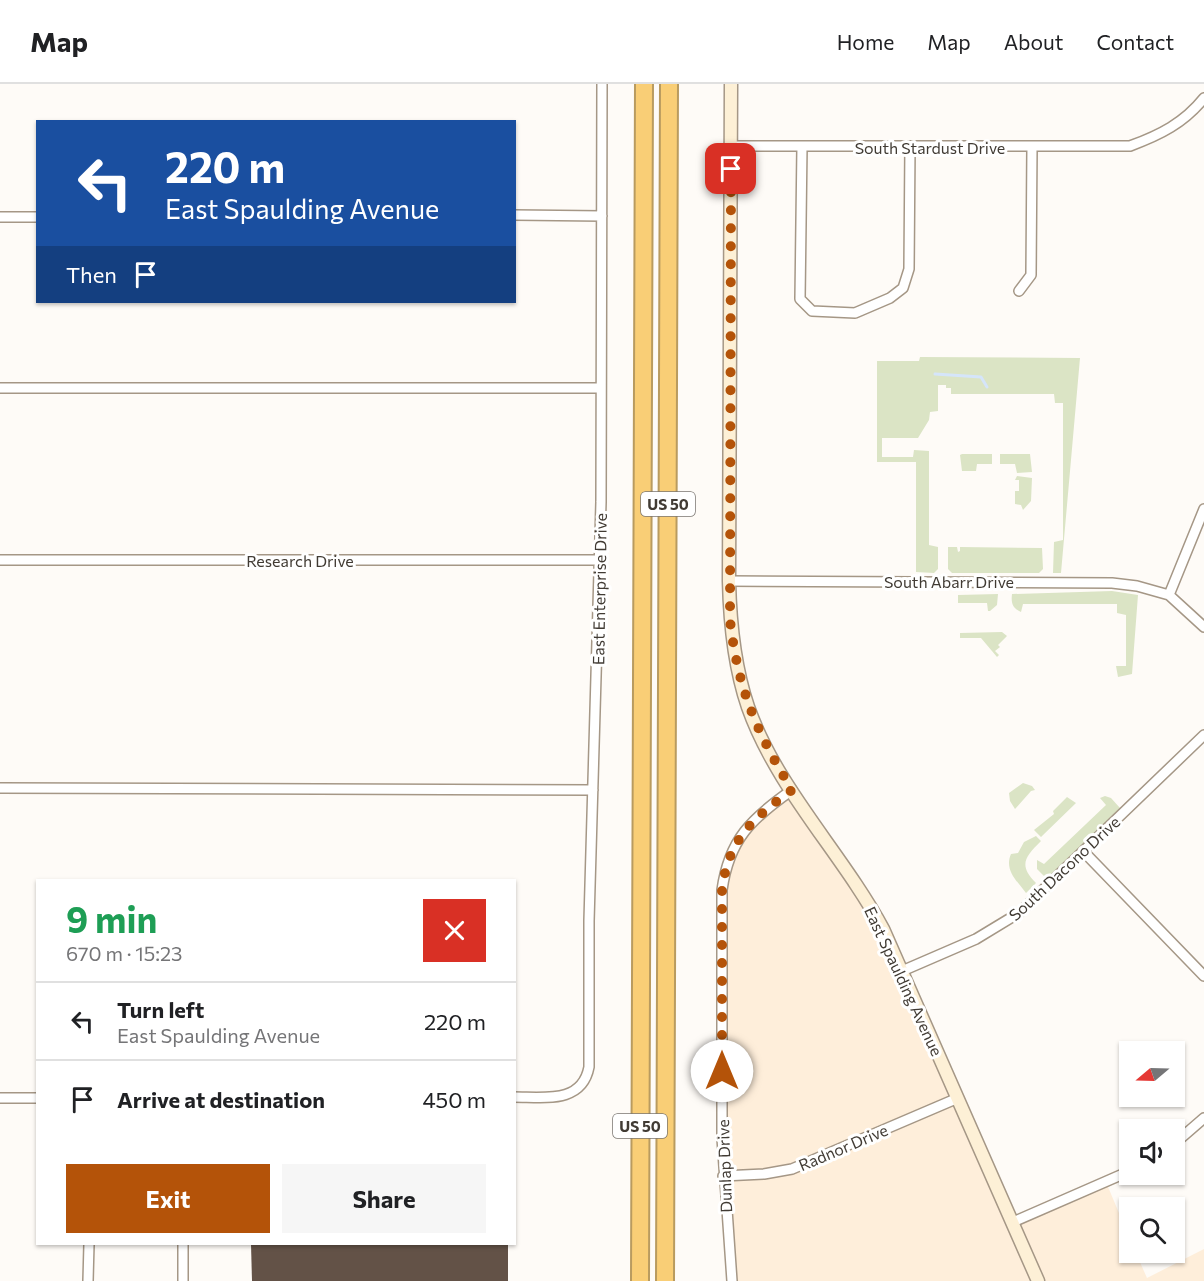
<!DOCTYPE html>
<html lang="en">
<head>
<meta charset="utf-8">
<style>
	body { margin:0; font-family:Commissioner,sans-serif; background:#f6f6f6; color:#202124; height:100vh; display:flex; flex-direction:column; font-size:22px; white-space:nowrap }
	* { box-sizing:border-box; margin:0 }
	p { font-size:20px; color:#757577 }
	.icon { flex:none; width:33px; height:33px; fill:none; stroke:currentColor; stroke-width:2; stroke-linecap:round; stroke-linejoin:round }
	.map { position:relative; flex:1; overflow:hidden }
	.sheet { position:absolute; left:36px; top:795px; width:480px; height:366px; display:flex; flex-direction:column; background:#fff; border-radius:0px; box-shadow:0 2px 4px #0004 }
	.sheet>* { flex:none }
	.top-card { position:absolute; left:36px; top:36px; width:480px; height:183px; border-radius:0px; box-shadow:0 2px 4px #0004; background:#1a4fa0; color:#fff; overflow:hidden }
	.needle { width:39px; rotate:251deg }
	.buttons { position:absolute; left:1119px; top:957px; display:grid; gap:12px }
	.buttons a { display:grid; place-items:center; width:66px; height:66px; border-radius:0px; background:#fff; box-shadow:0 2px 4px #0004; font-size:30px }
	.pin { position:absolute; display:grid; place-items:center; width:51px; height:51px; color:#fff; margin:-26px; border-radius:12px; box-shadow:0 3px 9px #0006 }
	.me { position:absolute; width:66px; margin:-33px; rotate:0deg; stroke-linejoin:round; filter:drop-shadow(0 0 4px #0008) }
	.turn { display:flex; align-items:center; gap:21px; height:126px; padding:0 30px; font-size:27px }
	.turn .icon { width:78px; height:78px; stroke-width:2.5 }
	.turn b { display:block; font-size:42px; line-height:51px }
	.then { display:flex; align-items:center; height:57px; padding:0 30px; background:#0003; gap:12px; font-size:22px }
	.round { display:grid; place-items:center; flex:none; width:63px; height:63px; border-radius:0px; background:#f6f6f6 }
	.overview { display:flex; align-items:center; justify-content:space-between; height:102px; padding:0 30px }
	h1 { font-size:36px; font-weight:700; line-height:45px; color:#1e9e55 }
	.action { display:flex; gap:12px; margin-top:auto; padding:12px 30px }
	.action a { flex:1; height:69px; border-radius:0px; background:#b45309; color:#fff; font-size:24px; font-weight:700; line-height:69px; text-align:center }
	.action a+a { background:#f6f6f6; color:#202124 }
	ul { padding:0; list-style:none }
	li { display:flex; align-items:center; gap:18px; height:78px; padding:0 30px; border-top:2px solid #e0e0e0 }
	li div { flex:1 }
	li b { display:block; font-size:22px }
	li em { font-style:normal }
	header { display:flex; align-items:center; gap:36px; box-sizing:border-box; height:84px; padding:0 30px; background:#fff; border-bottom:2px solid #e0e0e0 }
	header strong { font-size:28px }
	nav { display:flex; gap:33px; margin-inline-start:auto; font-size:21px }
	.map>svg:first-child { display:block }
	.built { fill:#feeeda }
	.green { fill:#dbe4c5 }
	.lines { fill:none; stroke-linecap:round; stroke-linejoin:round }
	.stream { stroke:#d5e5fa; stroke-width:3 }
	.building { fill:#635247 }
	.street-casing { stroke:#a59786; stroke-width:12 }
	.secondary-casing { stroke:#a59786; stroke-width:15 }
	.highway-casing { stroke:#b99b5f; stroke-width:20 }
	.street { stroke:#fff; stroke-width:9 }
	.secondary { stroke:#fdf0d6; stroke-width:12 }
	.highway { stroke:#f9ce76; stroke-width:16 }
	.route { stroke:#b45309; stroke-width:10; stroke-dasharray:0 18 }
	.labels { text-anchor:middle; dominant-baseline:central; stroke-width:6; stroke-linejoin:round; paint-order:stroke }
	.shield { fill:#fff; stroke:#7a7671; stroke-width:1.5 }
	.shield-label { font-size:15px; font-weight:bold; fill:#413b34 }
	.street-label { font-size:16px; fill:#413b34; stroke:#fff }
</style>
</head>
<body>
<header>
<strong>Map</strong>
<nav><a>Home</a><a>Map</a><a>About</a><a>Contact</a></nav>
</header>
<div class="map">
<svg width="1204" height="1197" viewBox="0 0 1204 1197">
	<rect width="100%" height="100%" fill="#fefbf7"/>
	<!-- built -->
	<path class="built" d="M 792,706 L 860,806 L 1012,1138 L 1106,1098 L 1129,1153 L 1130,1168 L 1136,1169 L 1147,1194 L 1204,1165 L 1204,1197 L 732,1197 L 728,1152 L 722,806 L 739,752 Z"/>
	<!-- green -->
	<path class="green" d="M 920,273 L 1080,274 L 1061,489 L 1053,489 L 1054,458 L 1063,456 L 1063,319 L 1055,319 L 1054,310 L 951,310 L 951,304 L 946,304 L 946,301 L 938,301 L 938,327 L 930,328 L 929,336 L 918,354 L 882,354 L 882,373 L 913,373 L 914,366 L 929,367 L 929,461 L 938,463 L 938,485 L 934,489 L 916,488 L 916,378 L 877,378 L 877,277 L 919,277 Z
		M 962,370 L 992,370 L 992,380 L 977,380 L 976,387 L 962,387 L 960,371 Z
		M 1030,370 L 1032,388 L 1017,389 L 1015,380 L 1000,380 L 1000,370 Z
		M 1017,392 L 1032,394 L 1031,417 L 1023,426 L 1021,421 L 1015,420 L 1015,407 L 1019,407 L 1019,396 L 1015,396 Z
		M 948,463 L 957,463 L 958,468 L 960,467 L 960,463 L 1042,464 L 1043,485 L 1039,489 L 952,489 L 948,485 Z
		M 1112,507 L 1138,511 L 1132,590 L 1118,593 L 1116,582 L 1126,582 L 1126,531 L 1117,529 L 1117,520 L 1023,520 L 1021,528 C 1012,524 1011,518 1012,510 Z
		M 998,510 L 997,521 L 990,527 L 988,527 L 987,519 L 958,519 L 958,511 Z
		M 1002,548 L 1007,552 L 998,561 L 1000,563 L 995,567 L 999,571 L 997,573 L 981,554 L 960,554 L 960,549 Z
		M 1023,699 L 1032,702 L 1035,706 L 1031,707 L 1015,725 L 1010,717 L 1009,709 Z
		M 1105,712 L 1111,714 L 1120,724 L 1047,795 L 1037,785 L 1037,776 L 1044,780 L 1106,721 L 1100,714 Z
		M 1067,713 L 1076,719 L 1041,753 L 1034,746 L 1054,730 L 1053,727 Z
		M 1036,752 L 1041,757 C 1025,773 1018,781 1036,799 L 1026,809 C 1017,797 1004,786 1011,770 L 1018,769 L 1024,758 Z"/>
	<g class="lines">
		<!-- stream -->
		<path class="stream" d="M 935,290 L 981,293 L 987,303"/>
	</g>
	<!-- building -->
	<path class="building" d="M 251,1160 L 508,1160 L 508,1197 L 252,1197 Z"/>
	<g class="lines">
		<defs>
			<path id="street" d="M 731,62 L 1130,62 C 1160,51 1184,39 1204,14
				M 802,62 L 800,215 L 812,227 L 855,229 L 890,214 L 903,204 L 909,185 L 910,62
				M 514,131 L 602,132
				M 0,133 L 38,133
				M 1019,207 L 1031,191 L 1032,63
				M 0,304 L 601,304
				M 0,476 L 601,476
				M 729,497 L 1112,499 L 1137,502 L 1169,511 L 1204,543
				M 1169,511 L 1204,425
				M 0,704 L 593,706
				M 1084,768 L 1204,892
				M 902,887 L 976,855 L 1019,829 L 1204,651
				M 514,1013 C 544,1013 582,1020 589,983 L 589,837 L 601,418 L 602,0
				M 0,1014 L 38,1014
				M 1174,1060 L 1204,1034
				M 723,1092 L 764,1090 L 792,1085 L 958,1014
				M 1013,1138 L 1130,1087
				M 183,1160 L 183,1197
				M 88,1197 L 89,1160
				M 732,1197 L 722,1054 L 722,806 C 729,755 752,734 792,706"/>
			<path id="secondary" d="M 731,0 L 729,497 C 730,540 734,582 748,623 C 777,705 842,769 883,845 L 1038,1197"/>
			<path id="highway" d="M 640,1197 L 644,0
				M 665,1197 L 669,0"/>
		</defs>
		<!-- street casing -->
		<use href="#street" class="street-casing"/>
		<!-- secondary casing -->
		<use href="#secondary" class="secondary-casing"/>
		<!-- highway casing -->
		<use href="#highway" class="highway-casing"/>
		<!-- street -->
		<use href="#street" class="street"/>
		<!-- secondary -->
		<use href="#secondary" class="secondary"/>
		<!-- highway -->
		<use href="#highway" class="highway"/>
	</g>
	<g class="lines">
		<!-- route -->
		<path class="route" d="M 722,987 L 722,806 C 728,756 753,734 792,706 C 756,647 738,605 730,536 L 731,85"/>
	</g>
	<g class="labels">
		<!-- shield labels -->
		<g class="shield">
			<rect x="641" y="408" width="54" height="24" rx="4.5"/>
			<rect x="613" y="1030" width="54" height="24" rx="4.5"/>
		</g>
		<g class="shield-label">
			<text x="668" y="420">US 50</text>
			<text x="640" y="1042">US 50</text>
		</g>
		<!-- street labels -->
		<g class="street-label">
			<text x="930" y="63">South Stardust Drive</text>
			<text x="300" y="476">Research Drive</text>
			<text x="949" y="497">South Abarr Drive</text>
			<text transform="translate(599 505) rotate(-89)">East Enterprise Drive</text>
			<text transform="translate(1064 784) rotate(-43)">South Dacono Drive</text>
			<text transform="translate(904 897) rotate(65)">East Spaulding Avenue</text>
			<text transform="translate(843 1063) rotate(-23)">Radnor Drive</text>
			<text transform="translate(724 1082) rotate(-92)">Dunlap Drive</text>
		</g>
	</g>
</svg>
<div class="buttons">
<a><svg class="needle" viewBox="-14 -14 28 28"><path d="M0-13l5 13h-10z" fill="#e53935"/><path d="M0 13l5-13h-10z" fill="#757577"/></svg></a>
<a><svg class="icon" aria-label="sound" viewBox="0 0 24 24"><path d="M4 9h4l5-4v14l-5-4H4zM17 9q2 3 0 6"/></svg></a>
<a><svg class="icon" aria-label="search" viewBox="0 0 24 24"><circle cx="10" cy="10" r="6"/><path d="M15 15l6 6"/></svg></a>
</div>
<div class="pin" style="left:731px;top:85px;background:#d93025"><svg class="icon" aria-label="arrive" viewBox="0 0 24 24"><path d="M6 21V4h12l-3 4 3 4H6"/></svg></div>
<svg class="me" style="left:722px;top:987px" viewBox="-20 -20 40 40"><circle r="19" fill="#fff"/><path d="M0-13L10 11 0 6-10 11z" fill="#b45309"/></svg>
<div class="top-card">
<div class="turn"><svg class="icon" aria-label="left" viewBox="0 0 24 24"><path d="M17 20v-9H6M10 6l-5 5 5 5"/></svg><div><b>220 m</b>East Spaulding Avenue</div></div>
<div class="then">Then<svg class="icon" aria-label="arrive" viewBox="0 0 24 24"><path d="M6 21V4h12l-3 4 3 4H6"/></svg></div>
</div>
<section class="sheet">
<div class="overview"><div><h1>9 min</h1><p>670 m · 15:23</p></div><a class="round" style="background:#d93025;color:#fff"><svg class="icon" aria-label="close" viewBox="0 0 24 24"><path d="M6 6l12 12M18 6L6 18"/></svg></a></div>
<ul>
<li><svg class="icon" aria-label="left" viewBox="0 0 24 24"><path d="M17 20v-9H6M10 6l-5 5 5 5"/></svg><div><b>Turn left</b><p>East Spaulding Avenue</p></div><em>220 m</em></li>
<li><svg class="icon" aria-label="arrive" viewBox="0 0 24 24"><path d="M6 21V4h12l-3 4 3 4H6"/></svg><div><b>Arrive at destination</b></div><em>450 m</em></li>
</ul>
<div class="action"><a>Exit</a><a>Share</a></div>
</section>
</div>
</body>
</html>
